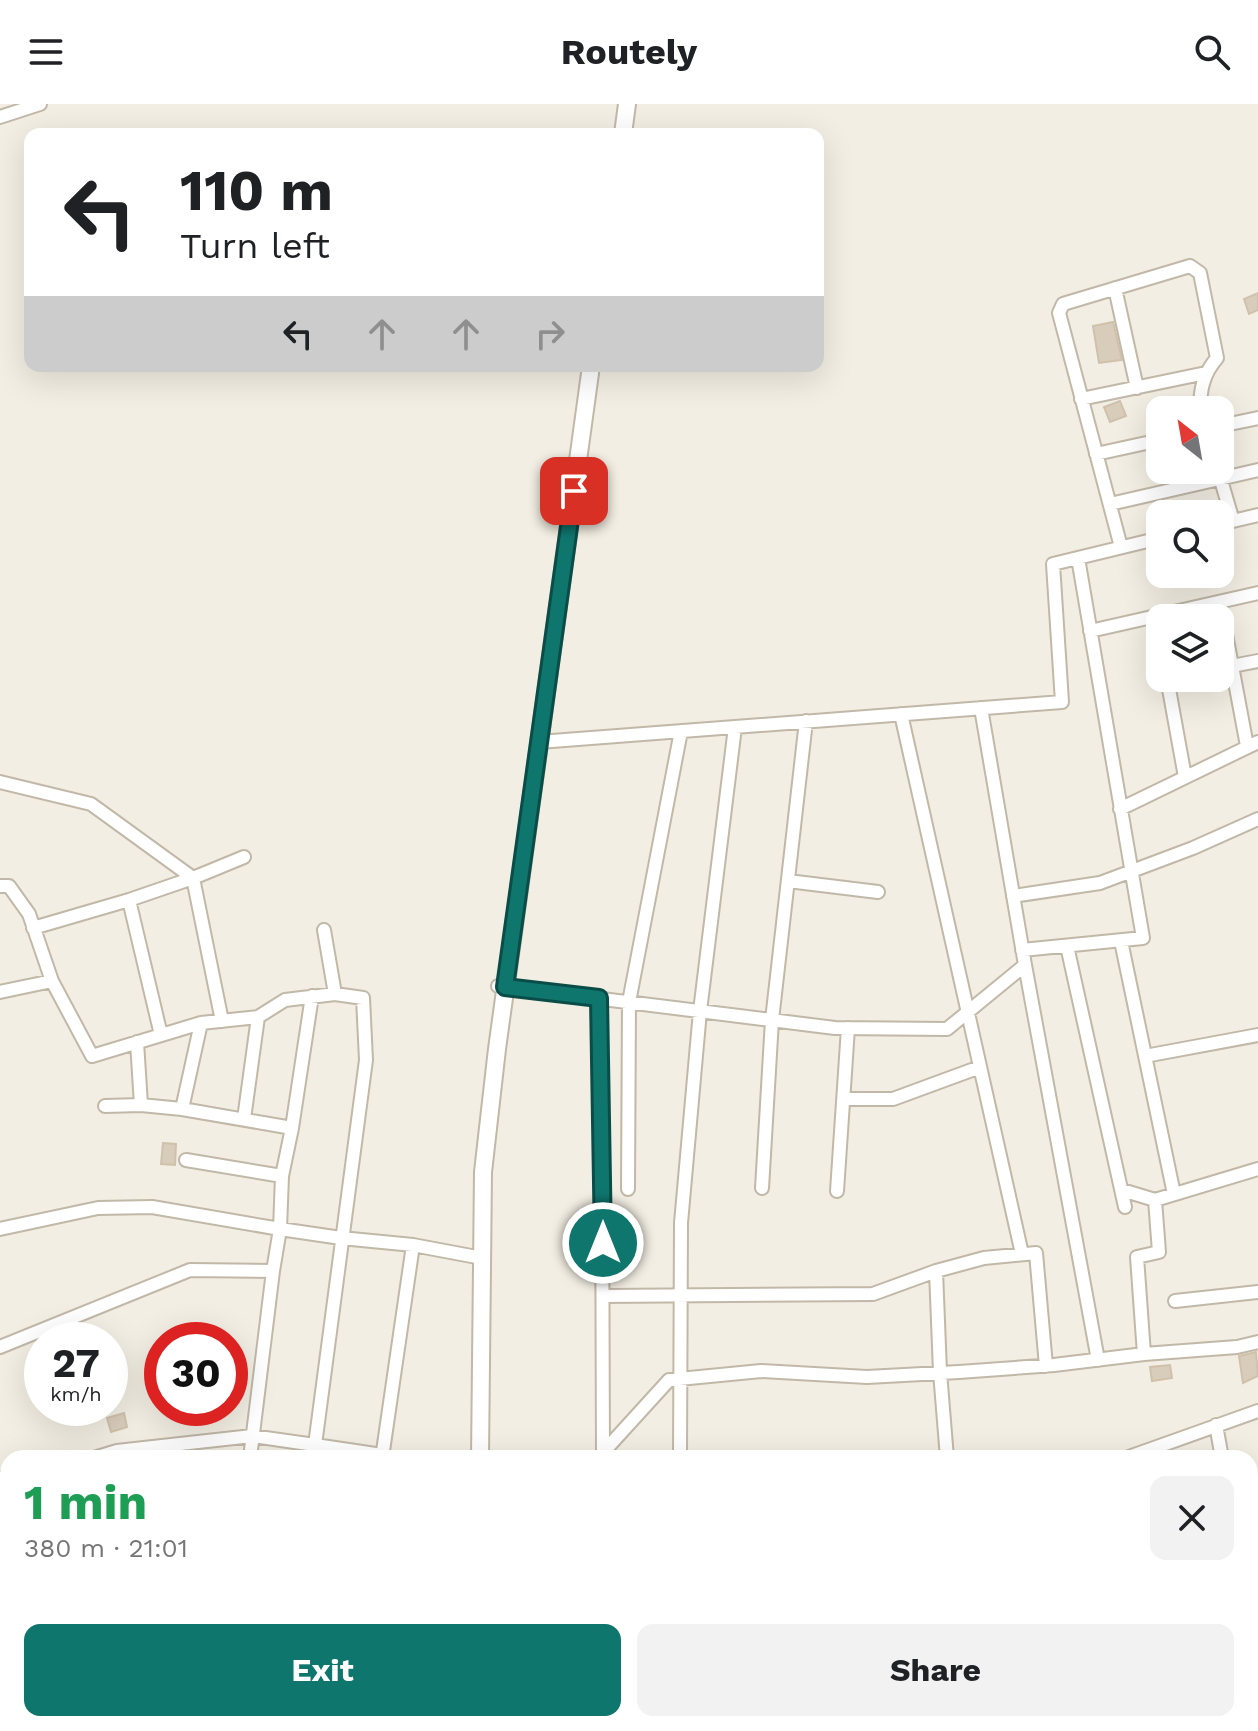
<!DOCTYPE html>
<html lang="en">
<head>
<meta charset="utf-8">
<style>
	body { margin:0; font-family:"Work Sans",sans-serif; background:#f2f2f2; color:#202124; height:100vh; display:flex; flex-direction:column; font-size:30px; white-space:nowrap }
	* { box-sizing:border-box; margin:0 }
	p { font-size:26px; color:#757577 }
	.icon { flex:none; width:44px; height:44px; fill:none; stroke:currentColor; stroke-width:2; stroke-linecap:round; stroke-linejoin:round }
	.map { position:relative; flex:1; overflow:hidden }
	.panel { position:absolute; left:0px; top:1346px; width:1258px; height:282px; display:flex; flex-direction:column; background:#fff; border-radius:24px 24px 0 0; box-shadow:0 8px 32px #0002 }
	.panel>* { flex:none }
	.top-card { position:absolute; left:24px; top:24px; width:800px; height:244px; border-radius:16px; box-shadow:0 8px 32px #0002; background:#fff; color:#202124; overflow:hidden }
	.needle { width:52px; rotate:329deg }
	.tools { position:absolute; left:1146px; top:292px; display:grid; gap:16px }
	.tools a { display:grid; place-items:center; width:88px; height:88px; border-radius:16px; background:#fff; box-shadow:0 8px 32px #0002; font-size:40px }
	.speed { position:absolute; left:24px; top:1218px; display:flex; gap:16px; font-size:40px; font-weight:700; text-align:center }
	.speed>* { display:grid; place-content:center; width:104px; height:104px; border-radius:50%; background:#fff; box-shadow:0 8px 32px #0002; line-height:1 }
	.speed small { font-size:20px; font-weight:400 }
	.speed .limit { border:12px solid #d22; background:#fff; color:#111 }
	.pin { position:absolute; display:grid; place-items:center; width:68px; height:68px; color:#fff; margin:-34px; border-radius:16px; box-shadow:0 4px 12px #0006 }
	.me { position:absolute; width:88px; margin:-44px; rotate:0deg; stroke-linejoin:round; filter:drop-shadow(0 0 6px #0008) }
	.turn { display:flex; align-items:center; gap:28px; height:168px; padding:0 24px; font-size:36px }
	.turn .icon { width:104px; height:104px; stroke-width:2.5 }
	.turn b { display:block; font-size:56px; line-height:68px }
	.lanes { display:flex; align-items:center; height:76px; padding:0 24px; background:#0003; justify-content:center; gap:40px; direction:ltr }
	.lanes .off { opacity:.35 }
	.round { display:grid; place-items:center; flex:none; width:84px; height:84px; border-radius:16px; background:#f2f2f2 }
	.summary { display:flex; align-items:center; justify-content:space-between; height:136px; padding:0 24px }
	h1 { font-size:48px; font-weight:700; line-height:60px; color:#1e9e55 }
	.primary-button { display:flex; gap:16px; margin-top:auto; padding:16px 24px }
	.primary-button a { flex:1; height:92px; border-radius:16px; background:#0f766e; color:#fff; font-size:32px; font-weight:700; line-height:92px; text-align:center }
	.primary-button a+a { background:#f2f2f2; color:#202124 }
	header { display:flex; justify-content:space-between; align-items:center; height:104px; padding:0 24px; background:#fff; font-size:36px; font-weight:700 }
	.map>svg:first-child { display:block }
	.building { fill:#d8ccbb; stroke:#d0c1ab; stroke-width:2 }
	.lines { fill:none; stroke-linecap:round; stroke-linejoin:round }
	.minor-casing { stroke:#c1b8a8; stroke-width:16 }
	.tertiary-casing { stroke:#c1b8a8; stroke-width:20 }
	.minor { stroke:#fff; stroke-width:12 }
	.tertiary { stroke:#fff; stroke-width:16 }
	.route-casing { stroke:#0a4d48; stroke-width:20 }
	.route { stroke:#0f766e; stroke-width:14 }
</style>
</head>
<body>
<header><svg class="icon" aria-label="menu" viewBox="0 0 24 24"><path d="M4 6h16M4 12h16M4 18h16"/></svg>Routely<svg class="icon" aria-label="search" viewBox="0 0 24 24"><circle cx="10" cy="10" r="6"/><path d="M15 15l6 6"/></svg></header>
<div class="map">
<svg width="1258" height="1627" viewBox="0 0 1258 1627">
	<rect width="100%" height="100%" fill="#f3eee3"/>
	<!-- building -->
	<path class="building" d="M 1258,189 L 1258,206 L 1249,210 L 1244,195 Z
		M 1113,218 L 1122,256 L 1099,259 L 1093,222 Z
		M 1120,297 L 1126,312 L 1110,318 L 1104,303 Z
		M 163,1039 L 176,1040 L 175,1061 L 161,1060 Z
		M 1256,1248 L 1258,1272 L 1243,1279 L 1239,1252 Z
		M 1170,1261 L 1172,1274 L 1152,1277 L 1150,1263 Z
		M 124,1309 L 127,1323 L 111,1328 L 107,1314 Z"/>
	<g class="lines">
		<defs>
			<path id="minor" d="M 0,13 L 40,0
				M 1115,184 L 1137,284
				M 1081,295 L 1206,269
				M 1220,322 L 1258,314
				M 1096,350 L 1160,336
				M 1218,366 L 1233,417
				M 1110,400 L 1258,366
				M 1220,420 L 1258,411
				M 1121,443 L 1059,209 L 1063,200 L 1190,162 L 1200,169 L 1217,254 C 1203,270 1200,286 1200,306
				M 1220,498 L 1247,642
				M 1156,512 L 1160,534
				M 1090,527 L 1258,489
				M 1232,562 L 1258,557
				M 1167,574 L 1185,673
				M 981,604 L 1025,861 L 1098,1256
				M 901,610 L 1022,1150
				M 539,638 L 1062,598 L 1053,460 L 1160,434
				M 0,678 L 91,700 L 193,774 L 244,753
				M 1120,705 L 1258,638
				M 788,777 L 878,788
				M 0,782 L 9,782 L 29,810 L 52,877 L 92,952 L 201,919
				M 1013,792 L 1100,779 L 1193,744 L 1258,715
				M 129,796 L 161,931
				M 33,824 L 129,796 L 193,774 L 222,917
				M 324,826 L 335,890
				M 1121,837 L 1174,1090
				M 1067,842 L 1125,1103
				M 1022,846 L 1143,834 L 1078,454
				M 498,882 L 835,924 L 947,925 L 1025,861
				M 0,888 L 52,877
				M 599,894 L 602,1059 L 603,1351
				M 137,938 L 141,1001
				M 1145,952 L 1258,931
				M 844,995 L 893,995 L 980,963
				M 182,1005 L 292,1024 L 282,1072
				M 244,1015 L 258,913
				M 292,1024 L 312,892
				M 186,1056 L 282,1072 L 280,1125 L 341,1134 L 413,1141 L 482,1154
				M 762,1084 L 772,916 L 806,617
				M 628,1085 L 629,898 L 681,627
				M 1122,1086 L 1155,1096 L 1258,1065
				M 837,1087 L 848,924
				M 0,1125 L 98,1104 L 152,1103 L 280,1125 L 273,1167 L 250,1354
				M 936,1167 L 940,1268 L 947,1354
				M 603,1192 L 873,1190 L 936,1167 L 984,1154 L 1036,1149 L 1046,1262
				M 1175,1197 L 1258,1188
				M 0,1243 L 190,1166 L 273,1167
				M 1144,1250 L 1137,1153 L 1159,1148 L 1155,1096
				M 1216,1321 L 1222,1354
				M 315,1341 L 382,1351
				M 94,1354 L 117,1347 L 252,1332 L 315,1341 L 366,956 L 363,894 L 335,890 L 285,896 L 258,913 L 201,919 L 182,1005 L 141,1001 L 105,1002
				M 382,1354 L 413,1141
				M 598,1354 L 669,1276 L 761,1267 L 867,1273 L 959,1268 L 1054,1261 L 1144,1250 L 1237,1243 L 1258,1238
				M 680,1354 L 681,1119 L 700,907 L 735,623
				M 1126,1354 L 1258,1307
				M 0,1374 L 8,1373
				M 1250,1379 L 1258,1376
				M 0,1422 L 8,1420
				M 0,1478 L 8,1477
				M 0,1522 L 8,1520
				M 1250,1569 L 1258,1566
				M 0,1571 L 8,1570
				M 83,1620 L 83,1627
				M 157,1620 L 158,1627
				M 1034,1620 L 1036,1627
				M 1128,1620 L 1131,1627
				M 214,1627 L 215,1620
				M 365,1627 L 365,1620
				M 670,1627 L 693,1620
				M 1141,1627 L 1154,1620"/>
			<path id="tertiary" d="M 623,30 L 627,0
				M 480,1354 L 483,1068 L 497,945 L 591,262
				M 517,1620 L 520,1627"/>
		</defs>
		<!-- minor casing -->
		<use href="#minor" class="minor-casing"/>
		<!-- tertiary casing -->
		<use href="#tertiary" class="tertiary-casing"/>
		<!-- minor -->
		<use href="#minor" class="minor"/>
		<!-- tertiary -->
		<use href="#tertiary" class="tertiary"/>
	</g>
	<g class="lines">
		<defs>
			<path id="route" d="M 574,387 L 505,883 L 599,894 L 603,1139"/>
		</defs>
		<!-- route casing -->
		<use href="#route" class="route-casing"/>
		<!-- route -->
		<use href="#route" class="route"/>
	</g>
</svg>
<div class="tools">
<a><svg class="needle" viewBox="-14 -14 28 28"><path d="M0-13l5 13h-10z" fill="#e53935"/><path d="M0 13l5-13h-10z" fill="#757577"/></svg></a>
<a><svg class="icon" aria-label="search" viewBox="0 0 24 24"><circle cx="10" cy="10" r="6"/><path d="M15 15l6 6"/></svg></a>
<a><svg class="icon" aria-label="layers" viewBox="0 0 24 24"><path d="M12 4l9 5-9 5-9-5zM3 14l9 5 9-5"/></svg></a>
</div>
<div class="speed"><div>27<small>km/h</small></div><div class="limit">30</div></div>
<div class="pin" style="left:574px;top:387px;background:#d93025"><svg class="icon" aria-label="arrive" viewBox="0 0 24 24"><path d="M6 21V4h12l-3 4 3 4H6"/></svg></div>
<svg class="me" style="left:603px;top:1139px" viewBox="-20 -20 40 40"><circle r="17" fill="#0f766e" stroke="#fff" stroke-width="3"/><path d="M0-11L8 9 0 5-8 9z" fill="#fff"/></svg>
<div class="top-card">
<div class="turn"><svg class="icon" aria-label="left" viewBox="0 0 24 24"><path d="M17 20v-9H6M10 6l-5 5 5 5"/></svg><div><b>110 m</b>Turn left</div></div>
<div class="lanes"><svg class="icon" aria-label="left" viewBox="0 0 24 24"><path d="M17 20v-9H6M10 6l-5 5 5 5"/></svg><svg class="icon off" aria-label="ahead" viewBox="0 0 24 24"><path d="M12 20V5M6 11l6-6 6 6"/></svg><svg class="icon off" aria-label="ahead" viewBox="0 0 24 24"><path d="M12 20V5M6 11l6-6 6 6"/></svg><svg class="icon off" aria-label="right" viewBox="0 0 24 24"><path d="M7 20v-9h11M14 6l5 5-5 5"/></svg></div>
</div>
<section class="panel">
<div class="summary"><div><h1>1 min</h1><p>380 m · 21:01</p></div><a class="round"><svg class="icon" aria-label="close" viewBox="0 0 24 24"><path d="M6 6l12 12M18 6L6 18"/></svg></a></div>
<div class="primary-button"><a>Exit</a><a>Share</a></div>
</section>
</div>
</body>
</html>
